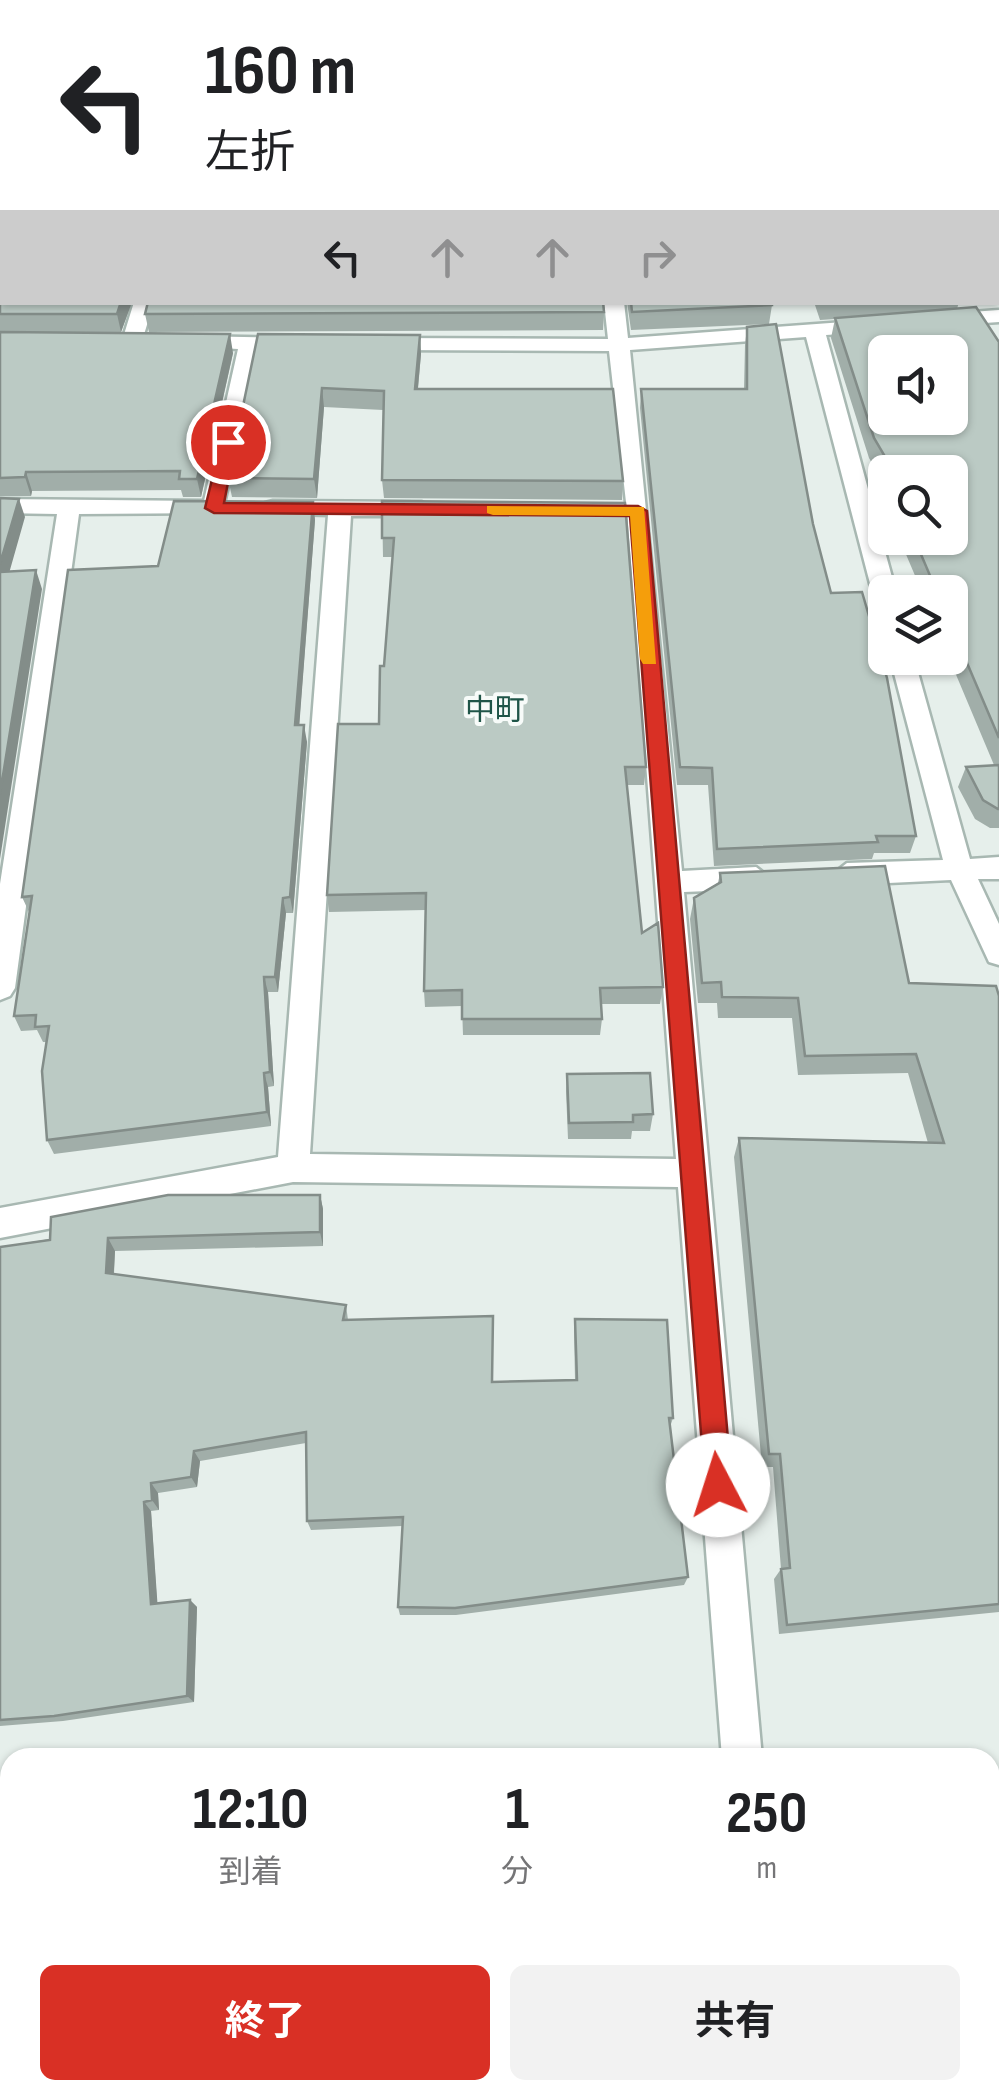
<!DOCTYPE html>
<html lang="ja">
<head>
<meta charset="utf-8">
<style>
	body { margin:0; font-family:"Sofia Sans Condensed","Noto Sans JP",sans-serif; background:#f2f2f2; color:#202124; height:100vh; display:flex; flex-direction:column; font-size:38px; white-space:nowrap }
	* { box-sizing:border-box; margin:0 }
	p { font-size:32px; color:#757577 }
	.icon { flex:none; width:55px; height:55px; fill:none; stroke:currentColor; stroke-width:2; stroke-linecap:round; stroke-linejoin:round }
	.map { position:relative; flex:1; overflow:hidden }
	.sheet { position:absolute; left:0px; top:1748px; width:1000px; height:352px; display:flex; flex-direction:column; background:#fff; border-radius:30px 30px 0 0; box-shadow:0 2px 8px #0004 }
	.sheet>* { flex:none }
	.hud { position:absolute; left:0px; top:0px; width:1000px; height:305px; box-shadow:0 2px 8px #0004; background:#fff; color:#202124; overflow:hidden }
	.buttons { position:absolute; left:868px; top:335px; display:grid; gap:20px }
	.buttons a { display:grid; place-items:center; width:100px; height:100px; border-radius:15px; background:#fff; box-shadow:0 2px 8px #0004; font-size:50px }
	.pin { position:absolute; display:grid; place-items:center; width:85px; height:85px; color:#fff; margin:-42px; border:5px solid #fff; border-radius:50%; box-shadow:0 2px 10px #0007 }
	.me { position:absolute; width:110px; margin:-55px; rotate:355deg; stroke-linejoin:round; filter:drop-shadow(0 0 8px #0008) }
	.turn { display:flex; align-items:center; gap:35px; height:210px; padding:0 40px; font-size:45px }
	.turn .icon { width:130px; height:130px; stroke-width:2.5 }
	.turn b { display:block; font-size:70px; line-height:85px }
	.lanes { display:flex; align-items:center; height:95px; padding:0 40px; background:#0003; justify-content:center; gap:50px; direction:ltr }
	.lanes .off { opacity:.35 }
	.eta { display:flex; justify-content:space-evenly; align-items:center; height:170px; text-align:center }
	.eta b { font-size:60px; font-weight:700; line-height:70px }
	.primary-button { display:flex; gap:20px; margin-top:auto; padding:20px 40px }
	.primary-button a { flex:1; height:115px; border-radius:15px; background:#d93025; color:#fff; font-size:40px; font-weight:700; line-height:115px; text-align:center }
	.primary-button a+a { background:#f2f2f2; color:#202124 }
	.map>svg:first-child { display:block }
	.lines { fill:none; stroke-linecap:round; stroke-linejoin:round }
	.minor-casing { stroke:#a8b8b2; stroke-width:5 }
	.highway-casing { stroke:#c2cac8; stroke-width:5 }
	.minor { fill:#fff; fill-rule:evenodd }
	.highway { fill:#2f6f62; fill-rule:evenodd }
	.wall { fill:#a1aea9 }
	.shaded-wall { fill:#838d89 }
	.building { fill:#bbcac4; stroke:#838d89; stroke-width:2.5; fill-rule:evenodd }
	.route { fill:#d93025; stroke:#8d1f18; stroke-width:2.5 }
	.slow { fill:#f59e0b }
	.labels { text-anchor:middle; dominant-baseline:central; stroke-width:8; stroke-linejoin:round; paint-order:stroke }
	.neighbourhood-label { font-size:30px; fill:#1f5548; stroke:#f7fbf9 }
</style>
</head>
<body>
<div class="map">
<svg width="999" height="2099" viewBox="0 0 999 2099">
	<rect width="100%" height="100%" fill="#e6efeb"/>
	<g class="lines">
		<defs>
			<path id="minor" d="M 741,0 L 842,0 L 844,2 L 743,2 Z
				M 134,302 L 154,302 L 142,341 L 132,347 L 122,341 Z
				M 604,302 L 624,302 L 628,338 L 871,320 L 881,326 L 871,332 L 826,335 L 896,592 L 885,592 L 885,603 L 873,595 L 806,337 L 630,350 L 682,871 L 756,867 L 770,878 L 756,889 L 684,892 L 762,1758 L 722,1758 L 678,1187 L 293,1182 L 0,1238 L 0,1208 L 278,1157 L 328,515 L 265,513 L 265,503 L 273,501 L 422,502 L 433,509 L 422,516 L 351,516 L 310,1154 L 676,1159 L 627,511 L 609,351 L 383,350 L 373,344 L 383,338 L 608,339 Z
				M 999,310 L 999,322 L 942,326 L 932,320 L 942,314 Z
				M 193,336 L 297,338 L 307,344 L 297,350 L 258,349 L 222,513 L 79,514 L 15,988 L 10,996 L 0,1000 L 0,884 L 57,514 L 0,513 L 0,499 L 204,501 L 238,349 L 186,346 L 186,338 Z
				M 890,658 L 914,658 L 970,859 L 999,857 L 999,879 L 978,879 L 999,924 L 999,965 L 989,962 L 951,880 L 847,885 L 833,874 L 847,863 L 943,860 Z
				M 999,1780 L 999,1820 L 990,1821 L 990,1781 Z
				M 10,1916 L 10,1958 L 0,1960 L 0,1918 Z
				M 999,2029 L 999,2073 L 990,2074 L 990,2030 Z
				M 596,2090 L 701,2090 L 697,2099 L 593,2099 Z
				M 736,2090 L 780,2090 L 782,2099 L 738,2099 Z"/>
			<path id="highway" d="M 862,0 L 878,0 L 878,2 L 863,2 Z
				M 998,257 L 999,258 L 999,271 L 998,270 Z"/>
		</defs>
		<!-- minor casing -->
		<use href="#minor" class="minor-casing"/>
		<!-- highway casing -->
		<use href="#highway" class="highway-casing"/>
		<!-- minor -->
		<use href="#minor" class="minor"/>
		<!-- highway -->
		<use href="#highway" class="highway"/>
	</g>
	<!-- wall -->
	<path class="wall" d="M 932,0 L 999,0 L 999,47 L 998,47 L 998,2 L 933,2 Z
		M 2,23 L 2,152 L 0,152 L 0,27 Z
		M 0,259 L 2,302 L 132,302 L 121,332 L 1,332 L 233,353 L 201,497 L 183,497 L 181,490 L 32,491 L 31,496 L 0,496 Z
		M 627,302 L 772,302 L 772,305 L 769,324 L 631,330 Z
		M 814,302 L 959,302 L 957,309 L 999,342 L 999,828 L 990,828 L 975,819 L 958,787 L 966,767 L 994,765 L 949,658 L 950,592 L 922,592 L 899,538 L 950,538 L 950,472 L 885,472 L 885,486 L 869,458 L 831,338 L 835,319 L 820,320 Z
		M 604,312 L 603,330 L 149,332 L 145,314 Z
		M 747,327 L 813,524 L 831,593 L 916,836 L 910,853 L 874,853 L 872,859 L 714,866 L 708,785 L 677,785 L 640,408 L 641,389 L 744,389 L 745,345 Z
		M 258,334 L 420,335 L 421,354 L 418,389 L 623,481 L 622,500 L 384,498 L 382,480 L 383,410 L 324,407 L 317,498 L 232,497 L 228,478 Z
		M 382,501 L 646,767 L 644,785 L 627,785 L 642,933 L 663,987 L 660,1004 L 601,1004 L 602,1019 L 600,1035 L 463,1035 L 462,1006 L 425,1007 L 424,991 L 425,910 L 329,912 L 327,895 L 379,724 L 393,557 L 383,557 Z
		M 313,502 L 315,520 L 299,725 L 307,742 L 293,913 L 286,913 L 278,992 L 268,992 L 274,1086 L 268,1087 L 271,1126 L 54,1154 L 47,1140 L 46,1042 L 43,1042 L 37,1030 L 21,1031 L 14,1016 L 29,912 L 22,897 L 158,566 Z
		M 720,873 L 909,983 L 999,996 L 999,1612 L 779,1634 L 774,1579 L 781,1569 L 773,1467 L 762,1467 L 734,1157 L 739,1138 L 928,1143 L 908,1073 L 798,1075 L 792,1018 L 718,1018 L 717,1003 L 698,1003 L 690,919 L 694,898 L 718,883 Z
		M 567,1074 L 653,1114 L 650,1131 L 632,1131 L 631,1139 L 568,1139 L 566,1091 Z
		M 320,1195 L 323,1209 L 323,1246 L 115,1251 L 114,1274 L 346,1305 L 348,1320 L 493,1382 L 575,1380 L 574,1331 L 575,1319 L 673,1418 L 670,1427 L 688,1577 L 684,1585 L 456,1615 L 400,1615 L 398,1607 L 402,1526 L 311,1530 L 307,1521 L 306,1443 L 200,1461 L 197,1487 L 158,1493 L 159,1510 L 151,1511 L 157,1603 L 190,1600 L 197,1607 L 194,1702 L 63,1721 L 0,1726 L 0,1247 Z"/>
	<!-- shaded-wall -->
	<path class="shaded-wall" d="M 121,302 L 132,302 L 121,332 L 117,314 Z
		M 230,334 L 233,353 L 201,497 L 197,479 Z
		M 420,335 L 421,354 L 416,408 L 415,389 Z
		M 322,388 L 324,407 L 317,498 L 314,479 Z
		M 26,472 L 32,491 L 31,496 L 25,477 Z
		M 19,499 L 25,517 L 4,591 L 0,579 L 0,564 Z
		M 313,502 L 315,520 L 298,742 L 295,725 Z
		M 36,570 L 42,589 L 0,859 L 0,794 Z
		M 304,725 L 307,742 L 293,913 L 290,897 Z
		M 283,898 L 286,913 L 278,992 L 275,977 Z
		M 264,977 L 268,992 L 274,1086 L 270,1072 Z
		M 264,1073 L 268,1087 L 271,1126 L 267,1112 Z
		M 320,1195 L 323,1209 L 323,1246 L 320,1232 Z
		M 108,1238 L 115,1251 L 113,1286 L 106,1273 Z
		M 194,1451 L 200,1461 L 197,1487 L 191,1477 Z
		M 151,1483 L 158,1493 L 159,1510 L 152,1500 Z
		M 144,1502 L 151,1511 L 158,1611 L 151,1604 Z
		M 190,1600 L 197,1607 L 194,1702 L 187,1696 Z"/>
	<!-- building -->
	<path class="building" d="M 15,0 L 811,0 L 811,2 L 14,2 Z
		M 939,0 L 999,0 L 999,32 L 998,32 L 998,2 L 940,2 Z
		M 2,23 L 2,134 L 0,134 L 0,27 Z
		M 998,77 L 999,77 L 999,153 L 998,151 Z
		M 0,259 L 2,259 L 2,302 L 121,302 L 117,314 L 0,314 Z
		M 148,302 L 603,302 L 604,312 L 145,314 Z
		M 631,302 L 772,302 L 772,305 L 632,312 Z
		M 976,307 L 999,342 L 999,738 L 950,623 L 950,592 L 937,592 L 914,538 L 950,538 L 950,472 L 894,472 L 874,438 L 835,318 ZM 885,352 L 950,352 L 950,418 L 885,418 Z
		M 776,324 L 813,524 L 831,593 L 862,592 L 887,678 L 916,836 L 876,836 L 878,842 L 717,849 L 712,768 L 680,767 L 641,389 L 747,389 L 747,327 Z
		M 0,332 L 230,334 L 197,479 L 179,479 L 180,471 L 26,472 L 25,477 L 0,478 Z
		M 258,334 L 420,335 L 415,389 L 613,389 L 623,481 L 382,480 L 384,391 L 322,388 L 314,479 L 228,478 Z
		M 0,498 L 19,499 L 0,564 Z
		M 174,501 L 313,502 L 295,725 L 304,725 L 290,897 L 283,898 L 275,977 L 264,977 L 270,1072 L 264,1073 L 267,1112 L 47,1140 L 42,1071 L 49,1026 L 35,1027 L 36,1015 L 14,1016 L 32,896 L 22,897 L 68,570 L 158,566 Z
		M 382,501 L 625,503 L 646,767 L 625,767 L 642,933 L 658,923 L 663,987 L 600,988 L 602,1019 L 462,1019 L 462,990 L 424,991 L 426,893 L 327,895 L 338,724 L 379,724 L 380,666 L 384,666 L 394,538 L 382,538 Z
		M 36,570 L 0,794 L 0,572 Z
		M 999,765 L 999,809 L 998,809 L 983,800 L 966,767 Z
		M 885,866 L 909,983 L 996,986 L 999,996 L 999,1604 L 787,1625 L 781,1569 L 790,1568 L 780,1454 L 769,1454 L 739,1138 L 944,1143 L 916,1054 L 805,1056 L 798,998 L 722,997 L 721,982 L 702,983 L 694,898 L 721,882 L 720,873 Z
		M 650,1073 L 653,1114 L 633,1115 L 633,1122 L 569,1123 L 567,1074 Z
		M 168,1195 L 320,1195 L 320,1232 L 108,1238 L 106,1273 L 346,1305 L 343,1320 L 493,1316 L 492,1382 L 577,1380 L 575,1319 L 667,1320 L 673,1418 L 669,1418 L 688,1577 L 455,1608 L 398,1607 L 403,1517 L 307,1521 L 306,1432 L 194,1451 L 191,1477 L 151,1483 L 152,1500 L 144,1502 L 151,1604 L 190,1600 L 187,1696 L 54,1716 L 0,1720 L 0,1247 L 50,1240 L 51,1217 Z"/>
	<!-- route -->
	<path class="route" d="M 222,439 L 236,442 L 224,503 L 638,506 L 647,511 L 732,1485 L 728,1495 L 718,1499 L 709,1495 L 705,1485 L 630,516 L 214,513 L 205,508 Z"/>
	<!-- slow -->
	<path class="slow" d="M 487,506 L 644,507 L 656,664 L 643,664 L 640,659 L 630,516 L 493,515 L 487,513 Z"/>
	<g class="labels">
		<!-- neighbourhood labels -->
		<g class="neighbourhood-label">
			<text x="495" y="711">中町</text>
		</g>
	</g>
</svg>
<div class="buttons">
<a><svg class="icon" aria-label="sound" viewBox="0 0 24 24"><path d="M4 9h4l5-4v14l-5-4H4zM17 9q2 3 0 6"/></svg></a>
<a><svg class="icon" aria-label="search" viewBox="0 0 24 24"><circle cx="10" cy="10" r="6"/><path d="M15 15l6 6"/></svg></a>
<a><svg class="icon" aria-label="layers" viewBox="0 0 24 24"><path d="M12 4l9 5-9 5-9-5zM3 14l9 5 9-5"/></svg></a>
</div>
<div class="pin" style="left:228px;top:442px;background:#d93025"><svg class="icon" aria-label="arrive" viewBox="0 0 24 24"><path d="M6 21V4h12l-3 4 3 4H6"/></svg></div>
<svg class="me" style="left:718px;top:1485px" viewBox="-20 -20 40 40"><circle r="19" fill="#fff"/><path d="M0-13L10 11 0 6-10 11z" fill="#d93025"/></svg>
<div class="hud">
<div class="turn"><svg class="icon" aria-label="left" viewBox="0 0 24 24"><path d="M17 20v-9H6M10 6l-5 5 5 5"/></svg><div><b>160 m</b>左折</div></div>
<div class="lanes"><svg class="icon" aria-label="left" viewBox="0 0 24 24"><path d="M17 20v-9H6M10 6l-5 5 5 5"/></svg><svg class="icon off" aria-label="ahead" viewBox="0 0 24 24"><path d="M12 20V5M6 11l6-6 6 6"/></svg><svg class="icon off" aria-label="ahead" viewBox="0 0 24 24"><path d="M12 20V5M6 11l6-6 6 6"/></svg><svg class="icon off" aria-label="right" viewBox="0 0 24 24"><path d="M7 20v-9h11M14 6l5 5-5 5"/></svg></div>
</div>
<section class="sheet">
<div class="eta">
<div><b>12:10</b><p>到着</p></div>
<div><b>1</b><p>分</p></div>
<div><b>250</b><p>m</p></div>
</div>
<div class="primary-button"><a>終了</a><a>共有</a></div>
</section>
</div>
</body>
</html>
